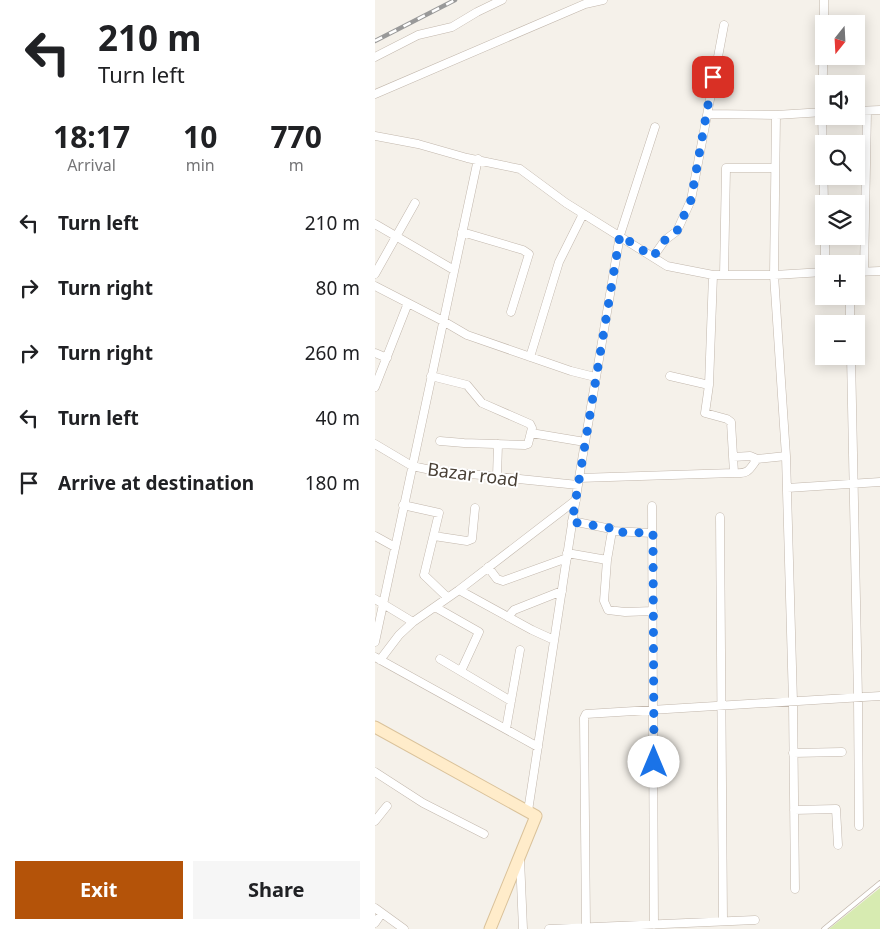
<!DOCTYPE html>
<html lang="en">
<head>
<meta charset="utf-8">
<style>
	body { margin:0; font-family:"Noto Sans",sans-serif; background:#f6f6f6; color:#202124; height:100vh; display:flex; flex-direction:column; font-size:19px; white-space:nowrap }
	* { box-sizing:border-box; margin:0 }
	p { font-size:16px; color:#757577 }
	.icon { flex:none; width:28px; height:28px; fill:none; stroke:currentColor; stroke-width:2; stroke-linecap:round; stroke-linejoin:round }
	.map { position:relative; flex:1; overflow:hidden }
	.drawer { display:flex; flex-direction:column; background:#fff; width:375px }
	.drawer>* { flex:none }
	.top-card { background:#fff; color:#202124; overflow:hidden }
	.needle { width:32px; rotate:198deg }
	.fabs { position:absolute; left:440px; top:15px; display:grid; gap:10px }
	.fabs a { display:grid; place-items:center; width:50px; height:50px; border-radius:0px; background:#fff; box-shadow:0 2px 12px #0003; font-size:25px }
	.pin { position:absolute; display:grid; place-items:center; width:42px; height:42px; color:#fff; margin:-21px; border-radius:10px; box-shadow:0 2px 8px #0006 }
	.me { position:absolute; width:55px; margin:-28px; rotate:0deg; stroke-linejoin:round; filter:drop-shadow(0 0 4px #0008) }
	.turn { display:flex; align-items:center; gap:18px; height:105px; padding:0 15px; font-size:22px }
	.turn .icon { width:65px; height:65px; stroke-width:2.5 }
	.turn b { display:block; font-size:35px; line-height:42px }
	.eta { display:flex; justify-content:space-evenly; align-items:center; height:85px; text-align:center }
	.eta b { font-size:30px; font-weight:700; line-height:35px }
	.action { display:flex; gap:10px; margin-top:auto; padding:10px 15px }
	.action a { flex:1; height:58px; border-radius:0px; background:#b45309; color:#fff; font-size:20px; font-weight:700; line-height:58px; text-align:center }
	.action a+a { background:#f6f6f6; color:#202124 }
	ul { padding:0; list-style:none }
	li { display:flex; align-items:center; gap:15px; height:65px; padding:0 15px }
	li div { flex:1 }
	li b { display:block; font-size:19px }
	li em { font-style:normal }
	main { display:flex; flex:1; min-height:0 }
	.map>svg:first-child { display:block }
	.green { fill:#d7ebb1 }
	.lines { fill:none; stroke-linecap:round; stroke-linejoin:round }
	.lane-casing { stroke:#c2b7ac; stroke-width:5.5 }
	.street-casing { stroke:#c2b7ac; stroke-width:9 }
	.secondary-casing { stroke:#dac29a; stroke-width:13 }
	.lane { stroke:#fff; stroke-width:4 }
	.street { stroke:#fff; stroke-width:8 }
	.secondary { stroke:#ffecca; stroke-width:11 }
	.rail-casing { stroke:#999; stroke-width:4.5 }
	.rail { stroke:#fff; stroke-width:2.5; stroke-dasharray:8; stroke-linecap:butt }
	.route { stroke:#1a73e8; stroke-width:9; stroke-dasharray:0 16.2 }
	.labels { text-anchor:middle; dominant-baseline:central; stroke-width:4; stroke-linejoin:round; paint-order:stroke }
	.street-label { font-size:18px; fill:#4a4137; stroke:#fff }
</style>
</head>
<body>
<main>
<section class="drawer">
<div class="top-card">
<div class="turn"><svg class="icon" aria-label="left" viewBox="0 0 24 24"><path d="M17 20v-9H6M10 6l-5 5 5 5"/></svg><div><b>210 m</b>Turn left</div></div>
</div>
<div class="eta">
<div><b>18:17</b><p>Arrival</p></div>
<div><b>10</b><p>min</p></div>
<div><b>770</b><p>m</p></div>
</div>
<ul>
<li><svg class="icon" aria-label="left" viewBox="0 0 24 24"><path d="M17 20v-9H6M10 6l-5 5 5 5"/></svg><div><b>Turn left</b></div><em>210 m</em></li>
<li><svg class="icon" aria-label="right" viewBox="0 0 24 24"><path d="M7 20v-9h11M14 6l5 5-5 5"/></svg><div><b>Turn right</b></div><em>80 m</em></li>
<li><svg class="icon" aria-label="right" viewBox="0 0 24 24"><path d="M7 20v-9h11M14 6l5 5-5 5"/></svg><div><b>Turn right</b></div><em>260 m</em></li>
<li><svg class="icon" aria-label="left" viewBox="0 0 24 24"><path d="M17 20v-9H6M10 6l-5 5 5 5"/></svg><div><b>Turn left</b></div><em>40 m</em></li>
<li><svg class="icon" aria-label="arrive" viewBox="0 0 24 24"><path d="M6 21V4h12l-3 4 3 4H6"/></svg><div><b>Arrive at destination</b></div><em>180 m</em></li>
</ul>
<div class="action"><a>Exit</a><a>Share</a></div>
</section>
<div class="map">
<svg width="505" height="929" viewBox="0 0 505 929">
	<rect width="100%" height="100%" fill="#f5f1ea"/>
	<!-- green -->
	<path class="green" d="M 505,888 L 505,929 L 454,929 Z"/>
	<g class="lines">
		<defs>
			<path id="lane" d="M 449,929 L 505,883"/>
			<path id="street" d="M 449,24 L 449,0
				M 449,30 L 447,112 L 449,204
				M 0,57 L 43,35 L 77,27 L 102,12 L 127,0
				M 0,94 L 210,4 L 228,0
				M 481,111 L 505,110
				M 333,114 L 401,115 L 449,112
				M 401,115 L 399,275 L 411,456 L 418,702 L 420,889
				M 0,136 L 43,144 L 92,158 L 145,169 L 191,203 L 292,266 L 338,275 L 399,275 L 449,272
				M 0,224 L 79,270
				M 87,232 L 148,250 L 154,254 L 136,312
				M 450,236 L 450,264
				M 278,257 L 290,240 L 302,231 L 316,200 L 349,25
				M 481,272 L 505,271
				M 489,272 L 492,111
				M 0,274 L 40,203
				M 349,275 L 351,168 L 400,168
				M 0,286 L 68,321 L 92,335 L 196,371 L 220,377
				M 475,296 L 475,324
				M 0,353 L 12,358
				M 476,356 L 483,698 L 484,826
				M 155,357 L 184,262 L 208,214
				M 56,376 L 92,385 L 107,403 L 155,424 L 157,428 L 153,444 L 150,445 L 89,443 L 65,441
				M 295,376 L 334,385 L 338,275
				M 0,387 L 33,303
				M 156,433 L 210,442
				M 0,444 L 37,466 L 56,470 L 203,485
				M 358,457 L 375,456 L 382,459 L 411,456
				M 359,473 C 374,474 374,470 382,459
				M 122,477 L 123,444
				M 204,478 L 359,473 L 356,422 L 352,419 L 330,413 L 334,385
				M 412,488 L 505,482
				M 28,505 L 64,513 L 49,575 L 72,597
				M 277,506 L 279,925
				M 345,517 L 348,921
				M 197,521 L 236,529 L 237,531 L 232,560
				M 237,531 L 277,533
				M 0,536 L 20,547
				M 59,536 L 92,541 L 97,539 L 100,508
				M 192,553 L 232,560 L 229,601 L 233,610 L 250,612 L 278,611
				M 113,567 L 122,579 L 128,581 L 192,558
				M 0,599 L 38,622
				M 60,607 L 104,632 L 86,671
				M 133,617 L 139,610 L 187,591
				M 179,640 L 157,630 L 84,590 L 201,500
				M 0,642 L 103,159
				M 0,657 L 163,747
				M 65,659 L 136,701
				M 5,660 L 24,635 L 38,622 L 84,590
				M 131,729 L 145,650
				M 418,753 L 467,752
				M 0,772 L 48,803 L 109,834
				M 419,810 L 461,809 L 463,845
				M 153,811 L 204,478 L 245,235 L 280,127
				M 0,821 L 12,806
				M 145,859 L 148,929
				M 0,908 L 29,929
				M 0,923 L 7,913
				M 211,927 L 209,718 L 211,714 L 505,696
				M 174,929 L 380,920"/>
			<path id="secondary" d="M 0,727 L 161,816 L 115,929"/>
		</defs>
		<!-- lane casing -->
		<use href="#lane" class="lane-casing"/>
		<!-- street casing -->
		<use href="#street" class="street-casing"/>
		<!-- secondary casing -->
		<use href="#secondary" class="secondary-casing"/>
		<!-- lane -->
		<use href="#lane" class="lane"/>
		<!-- street -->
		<use href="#street" class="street"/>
		<!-- secondary -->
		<use href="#secondary" class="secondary"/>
		<defs>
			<path id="rail" d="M 0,41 L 80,0"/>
		</defs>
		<!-- rail casing -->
		<use href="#rail" class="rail-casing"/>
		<!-- rail -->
		<use href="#rail" class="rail"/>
	</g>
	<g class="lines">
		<!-- route -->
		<path class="route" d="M 279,762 L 278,533 L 237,532 L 235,528 L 197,522 L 245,235 L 278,257 L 290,240 L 302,231 L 316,200 L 338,77"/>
	</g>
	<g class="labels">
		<!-- street labels -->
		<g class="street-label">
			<text transform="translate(98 474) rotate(7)">Bazar road</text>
		</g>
	</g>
</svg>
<div class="fabs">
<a><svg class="needle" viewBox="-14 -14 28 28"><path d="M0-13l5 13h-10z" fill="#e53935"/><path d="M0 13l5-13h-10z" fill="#757577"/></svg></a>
<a><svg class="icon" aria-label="sound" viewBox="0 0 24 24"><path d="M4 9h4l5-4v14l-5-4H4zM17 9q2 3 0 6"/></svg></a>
<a><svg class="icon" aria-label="search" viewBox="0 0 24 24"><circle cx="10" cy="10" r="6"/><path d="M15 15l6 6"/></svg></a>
<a><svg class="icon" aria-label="layers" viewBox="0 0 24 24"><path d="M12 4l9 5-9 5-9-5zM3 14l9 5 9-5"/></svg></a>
<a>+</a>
<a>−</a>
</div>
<div class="pin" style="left:338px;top:77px;background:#d93025"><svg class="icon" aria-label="arrive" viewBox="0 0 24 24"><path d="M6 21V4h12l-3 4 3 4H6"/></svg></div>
<svg class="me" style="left:279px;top:762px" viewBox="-20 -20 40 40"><circle r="19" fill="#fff"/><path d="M0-13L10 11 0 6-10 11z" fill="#1a73e8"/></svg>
</div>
</main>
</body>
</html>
